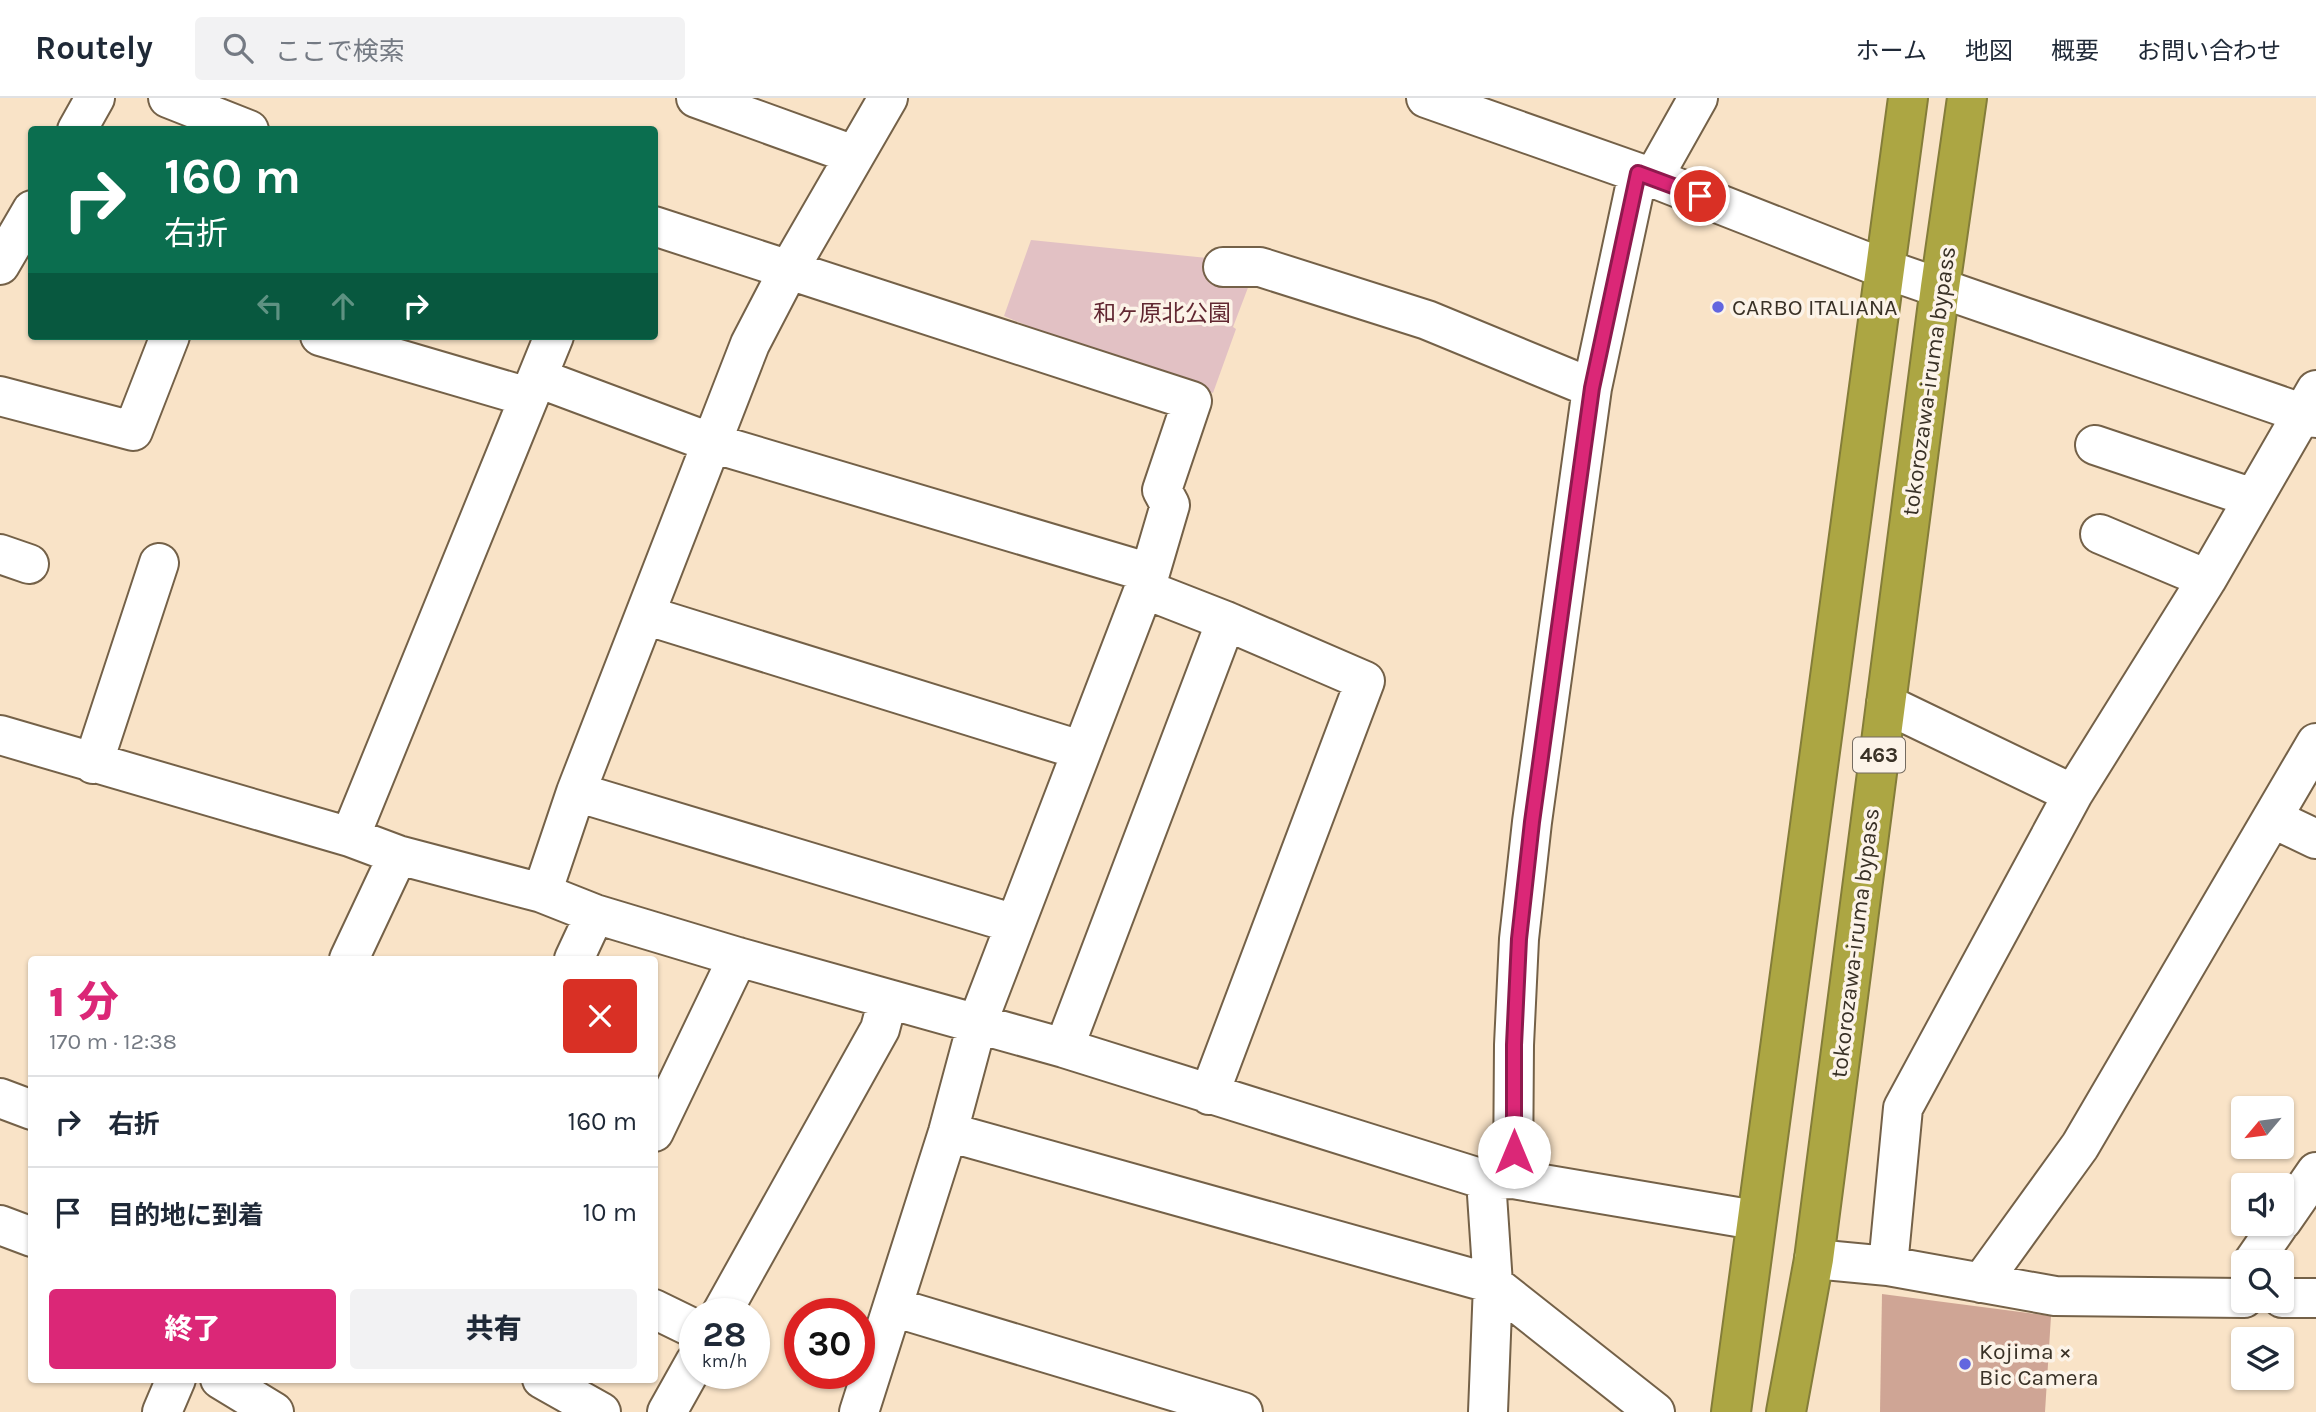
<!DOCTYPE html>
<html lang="ja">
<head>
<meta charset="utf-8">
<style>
	body { margin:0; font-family:Karla,"Noto Sans JP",sans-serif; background:#f2f2f3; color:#1f2937; height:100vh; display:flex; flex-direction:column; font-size:26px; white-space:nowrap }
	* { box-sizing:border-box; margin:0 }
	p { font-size:23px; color:#747a83 }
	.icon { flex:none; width:38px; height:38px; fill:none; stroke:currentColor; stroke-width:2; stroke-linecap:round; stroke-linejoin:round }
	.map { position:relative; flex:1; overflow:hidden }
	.side { position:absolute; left:28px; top:858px; width:630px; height:427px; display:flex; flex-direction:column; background:#fff; border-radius:7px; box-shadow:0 2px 5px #0004 }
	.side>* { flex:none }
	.banner { position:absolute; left:28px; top:28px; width:630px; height:214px; border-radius:7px; box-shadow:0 2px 5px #0004; background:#0b6e4f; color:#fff; overflow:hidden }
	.needle { width:46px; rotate:241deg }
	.fabs { position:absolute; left:2231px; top:998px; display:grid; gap:14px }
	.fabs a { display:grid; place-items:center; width:63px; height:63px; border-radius:7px; background:#fff; box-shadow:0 2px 5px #0004; font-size:35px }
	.speed { position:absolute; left:679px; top:1200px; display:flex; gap:14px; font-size:35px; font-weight:700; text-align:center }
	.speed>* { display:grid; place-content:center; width:91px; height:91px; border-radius:50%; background:#fff; box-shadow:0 2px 5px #0004; line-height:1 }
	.speed small { font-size:18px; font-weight:400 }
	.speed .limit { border:10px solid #d22; background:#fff; color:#111 }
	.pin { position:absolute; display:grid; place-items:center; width:60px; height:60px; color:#fff; margin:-30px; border:4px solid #fff; border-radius:50%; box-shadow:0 2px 7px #0007 }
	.me { position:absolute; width:77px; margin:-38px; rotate:0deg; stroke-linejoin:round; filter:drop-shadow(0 0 5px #0008) }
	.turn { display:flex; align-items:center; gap:24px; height:147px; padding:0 21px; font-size:32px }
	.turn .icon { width:91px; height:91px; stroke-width:2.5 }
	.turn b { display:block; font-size:49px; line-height:60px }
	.lanes { display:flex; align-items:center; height:66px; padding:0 21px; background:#0003; justify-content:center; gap:35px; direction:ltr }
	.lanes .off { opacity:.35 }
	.round { display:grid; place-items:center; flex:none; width:74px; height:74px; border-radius:7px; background:#f2f2f3 }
	.overview { display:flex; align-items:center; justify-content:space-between; height:119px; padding:0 21px }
	h1 { font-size:42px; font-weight:800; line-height:52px; color:#db2777 }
	.button { display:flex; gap:14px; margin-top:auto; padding:14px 21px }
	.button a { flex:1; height:80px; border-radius:7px; background:#db2777; color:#fff; font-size:28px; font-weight:800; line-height:80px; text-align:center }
	.button a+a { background:#f2f2f3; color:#1f2937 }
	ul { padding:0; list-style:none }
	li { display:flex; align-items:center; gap:21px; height:91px; padding:0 21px; border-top:2px solid #e0e1e3 }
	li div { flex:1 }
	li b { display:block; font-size:26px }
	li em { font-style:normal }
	header { display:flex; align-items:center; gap:42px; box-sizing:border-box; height:98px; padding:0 35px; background:#fff; border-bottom:2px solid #e0e1e3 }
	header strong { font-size:33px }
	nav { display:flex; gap:38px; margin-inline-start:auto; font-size:24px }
	.search { width:490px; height:63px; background:#f2f2f3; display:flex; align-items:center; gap:18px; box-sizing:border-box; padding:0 24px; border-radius:7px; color:#747a83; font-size:26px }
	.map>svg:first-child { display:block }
	.green { fill:#e2c1c4 }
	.building { fill:#cfa595 }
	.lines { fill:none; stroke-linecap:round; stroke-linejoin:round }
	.minor-casing { stroke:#746148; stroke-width:42 }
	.highway-casing { stroke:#847d39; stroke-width:42 }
	.minor { stroke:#fff; stroke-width:38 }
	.highway { stroke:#aca643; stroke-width:38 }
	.route-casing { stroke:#8e194d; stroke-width:18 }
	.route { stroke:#db2777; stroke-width:12 }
	.poi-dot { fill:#6366df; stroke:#fcf3e8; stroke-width:2.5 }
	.labels { text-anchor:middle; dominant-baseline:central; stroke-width:7; stroke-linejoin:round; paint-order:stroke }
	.shield { fill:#fcf3e8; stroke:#746b60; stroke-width:2 }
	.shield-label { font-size:21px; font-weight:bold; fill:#393126 }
	.poi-label { font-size:23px; fill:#393126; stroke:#fcf3e8; text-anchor:start }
	.park-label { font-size:23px; fill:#612731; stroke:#fcf3e8 }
	.street-label { font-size:23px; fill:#393126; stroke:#fcf3e8 }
</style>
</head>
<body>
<header>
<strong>Routely</strong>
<div class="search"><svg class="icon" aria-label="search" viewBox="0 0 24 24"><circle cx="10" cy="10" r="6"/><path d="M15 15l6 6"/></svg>ここで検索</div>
<nav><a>ホーム</a><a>地図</a><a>概要</a><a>お問い合わせ</a></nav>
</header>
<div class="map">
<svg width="2316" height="1314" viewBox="0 0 2316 1314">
	<rect width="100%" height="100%" fill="#f9e3c7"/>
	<!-- green -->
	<path class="green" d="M 1031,142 L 1217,161 L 1249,187 L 1233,229 L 1236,231 L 1213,295 L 1093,256 L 1004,218 Z"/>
	<!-- building -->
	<path class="building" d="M 1882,1196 L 2051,1218 L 2045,1314 L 1880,1314 Z"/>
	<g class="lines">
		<defs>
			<path id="minor" d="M 168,0 L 249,32
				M 696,0 L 854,57
				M 1426,0 L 1653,80 L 1885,171 L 2316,320
				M 77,32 L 95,0
				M 1653,80 L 1698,0
				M 654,128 L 1192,303 L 1162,392 L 1170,407 L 1150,475 L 977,926 L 948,1034 L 859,1314
				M 0,167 L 32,112
				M 1223,169 L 1260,169 L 1427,222 L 1592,290
				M 320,238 L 528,299
				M 538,280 L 712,345 L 1150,475
				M 0,298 L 133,333 L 170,238
				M 2095,347 L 2253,400
				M 2100,436 L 2207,481
				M 0,456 L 29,466
				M 1144,491 L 1226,523 L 1365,583 L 1209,997
				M 645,517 L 1080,652
				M 1886,606 L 2073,696
				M 0,637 L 350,739 L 398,757 L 542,795 L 595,816 L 738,859 L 1064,950 L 1486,1082 L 1513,1081 L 1755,1122
				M 93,666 L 159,465
				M 576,694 L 1015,826
				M 2272,720 L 2316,741
				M 350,739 L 554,238
				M 542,795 L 576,694 L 750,246 L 788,173 L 888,0
				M 349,861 L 398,757
				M 574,861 L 595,816
				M 1064,950 L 1226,523
				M 0,1000 L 32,1012
				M 654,1034 L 738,859
				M 948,1034 L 1493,1186 L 1655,1314
				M 1513,1081 L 1514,947 L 1519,841 L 1532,724 L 1592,290 L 1638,75
				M 1486,1082 L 1493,1186 L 1488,1314
				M 2282,1123 L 2316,1074
				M 0,1127 L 32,1139
				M 1814,1161 L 1888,1168 L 2055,1198 L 2244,1200
				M 2253,1164 L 2280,1125
				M 1888,1168 L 1903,1010 L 2073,696 L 2207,481 L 2316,292
				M 1981,1185 L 2080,1048 L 2316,645
				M 2282,1200 L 2316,1200
				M 893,1209 L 1243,1314
				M 654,1211 L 695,1231
				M 721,1216 L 880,931 L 888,901
				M 220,1281 L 274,1314
				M 542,1281 L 601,1314
				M 162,1314 L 176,1281
				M 667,1314 L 695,1264"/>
			<path id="highway" d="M 1731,1314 L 1908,0
				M 1786,1314 L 1814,1161 L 1940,189 L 1967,0"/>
		</defs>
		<!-- minor casing -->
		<use href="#minor" class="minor-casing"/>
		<!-- highway casing -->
		<use href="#highway" class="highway-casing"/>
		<!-- minor -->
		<use href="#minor" class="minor"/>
		<!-- highway -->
		<use href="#highway" class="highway"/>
	</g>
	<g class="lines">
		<defs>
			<path id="route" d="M 1514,1054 L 1514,947 L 1519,841 L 1532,724 L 1592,290 L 1638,75 L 1700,98"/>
		</defs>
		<!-- route casing -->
		<use href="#route" class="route-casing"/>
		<!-- route -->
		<use href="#route" class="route"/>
	</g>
	<!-- markers -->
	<g class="poi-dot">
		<circle cx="1718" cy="209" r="7"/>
		<circle cx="1965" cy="1266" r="7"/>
	</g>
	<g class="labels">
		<!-- shield labels -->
		<rect class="shield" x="1853" y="639.5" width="52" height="35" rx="5"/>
		<g class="shield-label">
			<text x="1879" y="657">463</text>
		</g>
		<!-- poi labels -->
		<g class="poi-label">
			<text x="1732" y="209">CARBO ITALIANA</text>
			<text x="1979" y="1253">Kojima ×<tspan x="1979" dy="26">Bic Camera</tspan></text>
		</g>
		<!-- park labels -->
		<g class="park-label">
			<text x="1162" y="215">和ヶ原北公園</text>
		</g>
		<!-- street labels -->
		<g class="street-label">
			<text transform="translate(1929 283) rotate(-82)">tokorozawa-iruma bypass</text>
			<text transform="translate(1855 845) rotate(-83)">tokorozawa-iruma bypass</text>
		</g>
	</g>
</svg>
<div class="fabs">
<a><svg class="needle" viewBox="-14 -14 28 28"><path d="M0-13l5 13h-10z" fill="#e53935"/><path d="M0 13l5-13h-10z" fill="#747a83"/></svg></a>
<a><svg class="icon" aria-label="sound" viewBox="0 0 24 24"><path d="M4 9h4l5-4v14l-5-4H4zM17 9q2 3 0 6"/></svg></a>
<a><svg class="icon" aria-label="search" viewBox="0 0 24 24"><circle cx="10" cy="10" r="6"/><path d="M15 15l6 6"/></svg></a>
<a><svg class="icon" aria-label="layers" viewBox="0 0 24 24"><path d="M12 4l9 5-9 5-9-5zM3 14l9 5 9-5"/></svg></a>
</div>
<div class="speed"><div>28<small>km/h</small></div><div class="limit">30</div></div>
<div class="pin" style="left:1700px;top:98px;background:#d93025"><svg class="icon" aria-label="arrive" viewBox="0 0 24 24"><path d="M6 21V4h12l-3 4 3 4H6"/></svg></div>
<svg class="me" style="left:1514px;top:1054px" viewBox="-20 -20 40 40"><circle r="19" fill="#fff"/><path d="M0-13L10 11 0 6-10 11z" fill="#db2777"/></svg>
<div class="banner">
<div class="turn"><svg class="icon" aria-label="right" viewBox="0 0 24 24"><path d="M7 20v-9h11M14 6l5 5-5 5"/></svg><div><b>160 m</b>右折</div></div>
<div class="lanes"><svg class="icon off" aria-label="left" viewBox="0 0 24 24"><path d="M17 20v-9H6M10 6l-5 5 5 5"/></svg><svg class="icon off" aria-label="ahead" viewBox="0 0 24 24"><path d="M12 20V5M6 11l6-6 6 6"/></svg><svg class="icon" aria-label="right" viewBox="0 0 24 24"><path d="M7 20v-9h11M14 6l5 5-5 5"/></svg></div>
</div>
<section class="side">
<div class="overview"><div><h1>1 分</h1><p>170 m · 12:38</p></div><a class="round" style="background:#d93025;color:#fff"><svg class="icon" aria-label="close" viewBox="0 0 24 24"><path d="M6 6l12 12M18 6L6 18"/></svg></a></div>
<ul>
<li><svg class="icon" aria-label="right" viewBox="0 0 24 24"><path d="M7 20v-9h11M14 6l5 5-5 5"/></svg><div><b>右折</b></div><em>160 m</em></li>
<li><svg class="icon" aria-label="arrive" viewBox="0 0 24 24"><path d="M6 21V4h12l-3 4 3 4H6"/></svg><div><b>目的地に到着</b></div><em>10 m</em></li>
</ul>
<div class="button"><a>終了</a><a>共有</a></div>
</section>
</div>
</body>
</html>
